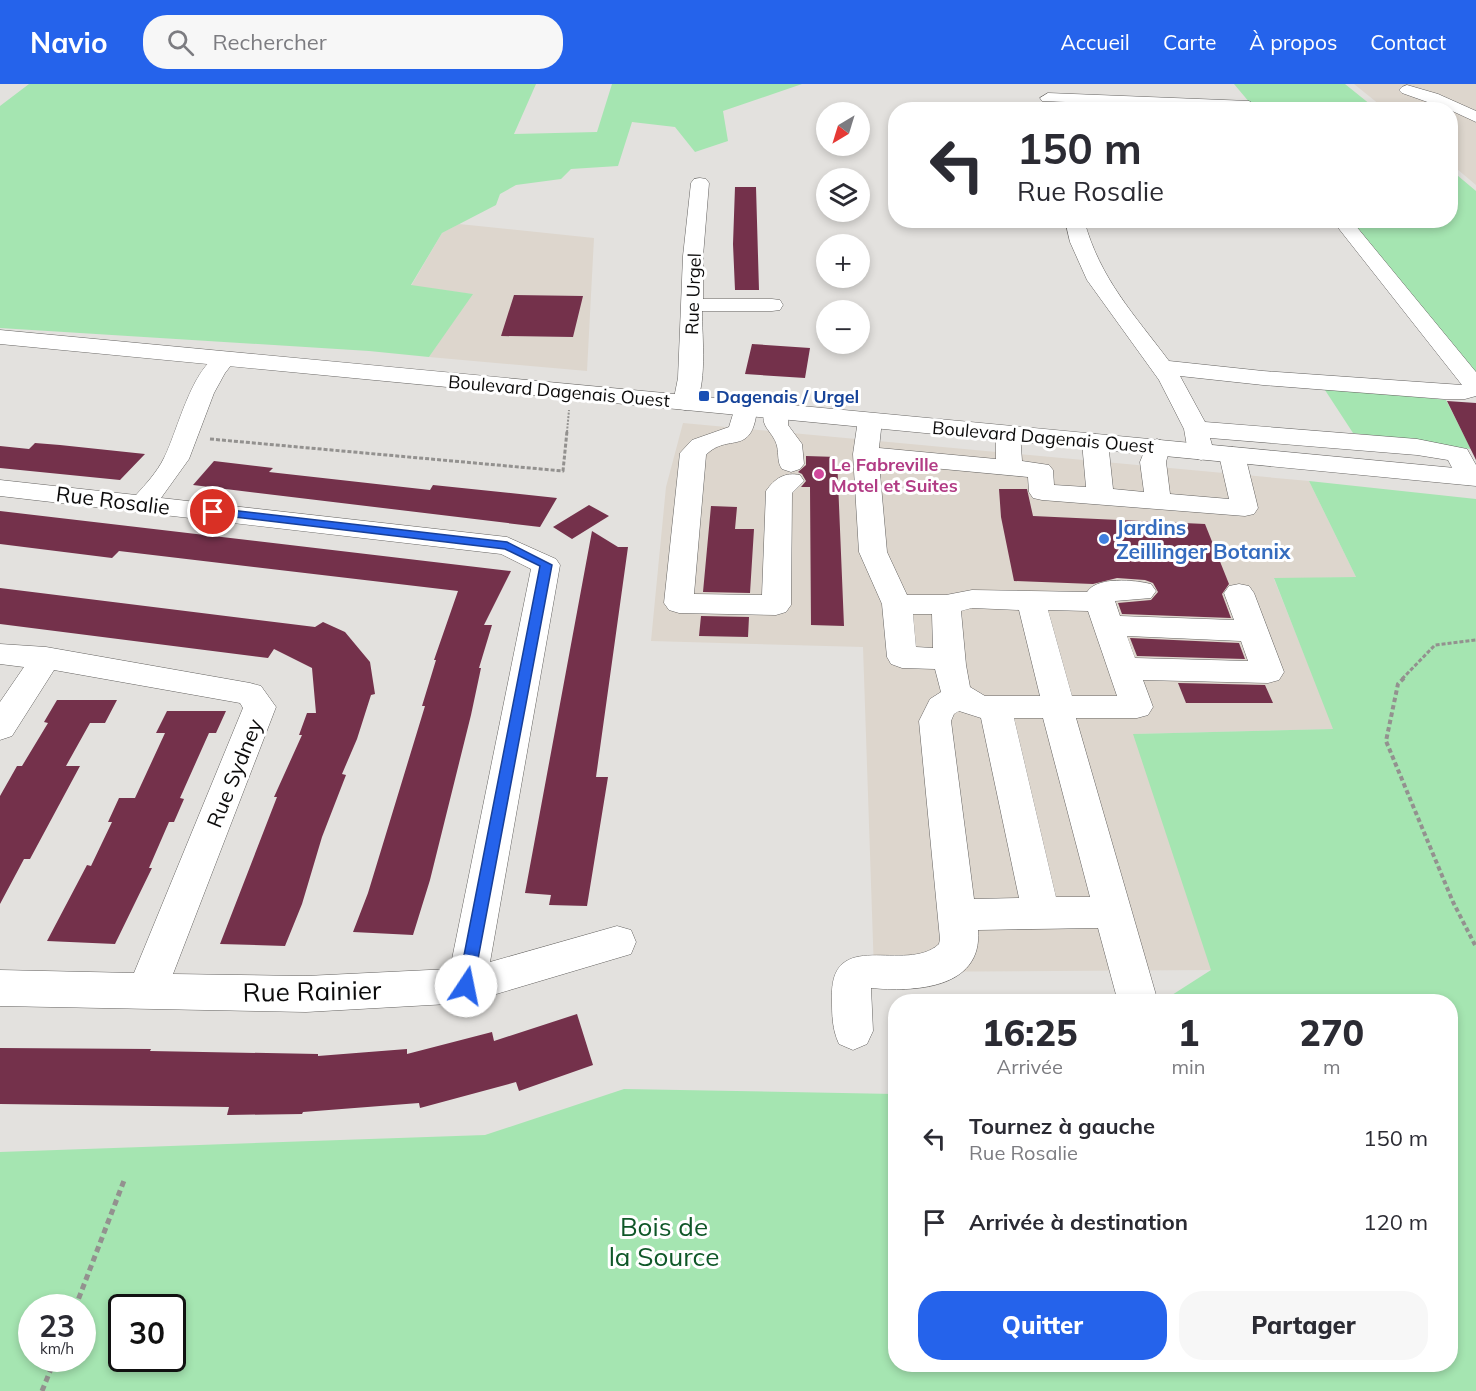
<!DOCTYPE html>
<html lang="fr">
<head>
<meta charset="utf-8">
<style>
	body { margin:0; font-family:Mulish,sans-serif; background:#f7f7f7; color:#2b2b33; height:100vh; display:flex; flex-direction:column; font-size:22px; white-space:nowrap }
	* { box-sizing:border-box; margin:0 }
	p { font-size:20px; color:#7c7c81 }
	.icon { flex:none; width:33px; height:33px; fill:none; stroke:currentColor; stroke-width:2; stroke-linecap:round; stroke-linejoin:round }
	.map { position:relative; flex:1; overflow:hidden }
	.side { position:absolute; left:888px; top:910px; width:570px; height:378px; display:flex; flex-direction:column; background:#fff; border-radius:24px; box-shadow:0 3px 9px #0003 }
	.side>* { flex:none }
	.top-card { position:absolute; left:888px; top:18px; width:570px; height:126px; border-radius:24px; box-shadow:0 3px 9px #0003; background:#fff; color:#2b2b33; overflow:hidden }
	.needle { width:39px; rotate:218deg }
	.buttons { position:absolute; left:816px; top:18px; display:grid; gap:12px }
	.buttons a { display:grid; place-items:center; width:54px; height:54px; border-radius:50%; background:#fff; box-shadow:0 3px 9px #0003; font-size:30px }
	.speed { position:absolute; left:18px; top:1210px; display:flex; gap:12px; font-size:30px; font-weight:700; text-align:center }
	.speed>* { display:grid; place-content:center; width:78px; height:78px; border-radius:50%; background:#fff; box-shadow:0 3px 9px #0003; line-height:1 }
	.speed small { font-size:15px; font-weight:400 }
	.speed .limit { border:3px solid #111; border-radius:9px; background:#fff; color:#111 }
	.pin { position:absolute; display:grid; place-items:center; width:51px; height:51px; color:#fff; margin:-26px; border:3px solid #fff; border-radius:50%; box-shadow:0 2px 6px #0007 }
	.me { position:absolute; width:66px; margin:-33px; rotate:11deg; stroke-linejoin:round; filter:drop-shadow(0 0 4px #0008) }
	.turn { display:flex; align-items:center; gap:21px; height:126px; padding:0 30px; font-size:27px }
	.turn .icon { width:78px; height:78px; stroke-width:2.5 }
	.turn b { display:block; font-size:42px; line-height:51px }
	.eta { display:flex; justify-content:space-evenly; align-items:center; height:102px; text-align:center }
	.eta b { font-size:36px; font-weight:800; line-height:42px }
	.button { display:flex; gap:12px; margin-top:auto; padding:12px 30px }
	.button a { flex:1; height:69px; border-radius:24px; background:#2563eb; color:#fff; font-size:24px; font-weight:800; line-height:69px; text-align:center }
	.button a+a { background:#f7f7f7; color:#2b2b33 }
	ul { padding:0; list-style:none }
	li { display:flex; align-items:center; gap:18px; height:84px; padding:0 30px }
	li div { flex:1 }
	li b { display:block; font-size:22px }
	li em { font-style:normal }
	header { display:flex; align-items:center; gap:36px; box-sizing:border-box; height:84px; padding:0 30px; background:#2563eb; color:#fff }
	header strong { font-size:28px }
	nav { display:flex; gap:33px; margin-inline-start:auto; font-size:21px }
	.search { width:420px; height:54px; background:#f7f7f7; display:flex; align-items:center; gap:15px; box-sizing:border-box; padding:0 21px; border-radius:24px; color:#7c7c81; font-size:22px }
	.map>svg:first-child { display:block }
	.built { fill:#ddd6cd }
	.green { fill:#a5e5b1; fill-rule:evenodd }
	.building { fill:#74314b }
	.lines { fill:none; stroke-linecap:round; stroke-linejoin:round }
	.minor-casing { stroke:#656361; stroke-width:1 }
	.major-casing { stroke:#656361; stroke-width:1 }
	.path-far3 { stroke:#93918f; stroke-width:2; stroke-dasharray:2 1.5; stroke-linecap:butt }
	.path-far2 { stroke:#93918f; stroke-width:3; stroke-dasharray:4 2; stroke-linecap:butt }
	.path-far1 { stroke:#93918f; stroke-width:4; stroke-dasharray:4.5 3; stroke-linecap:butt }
	.path { stroke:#93918f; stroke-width:5; stroke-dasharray:6 4; stroke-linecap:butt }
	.minor { fill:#fff; fill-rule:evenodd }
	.major { fill:#fff; fill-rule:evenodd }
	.route { fill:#2563eb; stroke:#184099; stroke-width:1.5 }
	.transit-dot { fill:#1a4fb4; stroke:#fff; stroke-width:2 }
	.hotel-dot { fill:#d1479c; stroke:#fff; stroke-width:2 }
	.shop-dot { fill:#3f7fe0; stroke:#fff; stroke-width:2 }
	.labels { text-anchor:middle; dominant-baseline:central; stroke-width:6; stroke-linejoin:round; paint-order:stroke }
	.far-street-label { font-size:18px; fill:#0c0b0b; stroke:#fff }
	.far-transit-label { font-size:18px; font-weight:bold; fill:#164399; stroke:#fff; text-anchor:start }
	.far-hotel-label { font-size:18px; font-weight:bold; fill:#b23c85; stroke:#fff; text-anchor:start }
	.street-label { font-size:21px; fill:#0c0b0b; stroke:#fff }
	.shop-label { font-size:21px; font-weight:bold; fill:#366cbe; stroke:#fff; text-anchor:start }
	.near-street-label { font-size:26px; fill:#0c0b0b; stroke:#fff }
	.near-park-label { font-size:26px; fill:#0f5728; stroke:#fff }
</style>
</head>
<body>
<header>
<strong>Navio</strong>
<div class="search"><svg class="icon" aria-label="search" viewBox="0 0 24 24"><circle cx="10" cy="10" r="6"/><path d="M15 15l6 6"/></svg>Rechercher</div>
<nav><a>Accueil</a><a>Carte</a><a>À propos</a><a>Contact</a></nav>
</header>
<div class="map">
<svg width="1476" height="1307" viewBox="0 0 1476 1307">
	<rect width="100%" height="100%" fill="#e3e1de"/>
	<!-- built -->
	<path class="built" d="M 1354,0 L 1476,0 L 1476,101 L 1451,80 L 1450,26 L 1385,25 Z
		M 459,140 L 594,154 L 587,287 L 429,273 L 472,210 L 411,202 L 442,149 Z
		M 683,339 L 1309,397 L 1356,493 L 1274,495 L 1334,645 L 1134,650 L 1212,886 L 874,888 L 863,563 L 651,557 L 666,403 Z"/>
	<!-- green -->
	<path class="green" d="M 29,0 L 536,0 L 514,50 L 597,48 L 612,0 L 802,0 L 723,27 L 728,57 L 695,68 L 675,43 L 632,38 L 618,82 L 571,85 L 561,95 L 516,101 L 500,110 L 496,121 L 442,149 L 411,201 L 473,210 L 429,273 L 369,267 L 0,244 L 0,22 Z
		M 1234,0 L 1345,0 L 1376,25 L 1255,25 Z
		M 1451,86 L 1476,107 L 1476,301 L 1344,137 L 1450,136 Z
		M 1323,303 L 1446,316 L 1471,365 L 1353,349 Z
		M 1309,397 L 1476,415 L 1476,1307 L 0,1307 L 0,1068 L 485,1051 L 624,1005 L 895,1010 L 896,1281 L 1450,1281 L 1450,918 L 1161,918 L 1211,886 L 1133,650 L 1333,645 L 1274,494 L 1356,493 ZM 32,1224 L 82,1224 L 82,1275 L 32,1275 ZM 122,1224 L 172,1224 L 172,1275 L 122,1275 Z"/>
	<!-- building -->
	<path class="building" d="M 735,103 L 756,103 L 759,206 L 735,206 L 733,160 Z
		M 514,211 L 583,212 L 573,253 L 501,252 Z
		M 752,260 L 810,264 L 805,294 L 745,290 Z
		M 1447,317 L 1476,319 L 1476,376 Z
		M 35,359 L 60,361 L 145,370 L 120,396 L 0,384 L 0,362 L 29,365 Z
		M 806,372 L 837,373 L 844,542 L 811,541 L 810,403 L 801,403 L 806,397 L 802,390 L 798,388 L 806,381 Z
		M 214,377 L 273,384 L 269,388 L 430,406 L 433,401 L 557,414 L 540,443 L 193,401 Z
		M 999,405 L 1027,405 L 1033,432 L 1205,440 L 1229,500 L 1222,510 L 1231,534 L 1122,530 L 1118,519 L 1151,516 L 1158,508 L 1153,499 L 1145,496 L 1117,494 L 1093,500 L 1014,497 L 1001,433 Z
		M 589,421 L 609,432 L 572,455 L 553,443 Z
		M 711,422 L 737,423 L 735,445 L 754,445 L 750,509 L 703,508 Z
		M 0,427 L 511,487 L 484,541 L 492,541 L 479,584 L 481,584 L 471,631 L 430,796 L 413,851 L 353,848 L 368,809 L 425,622 L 422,622 L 436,576 L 434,576 L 458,507 L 119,467 L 112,474 L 0,460 Z
		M 592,447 L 618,463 L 628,463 L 596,693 L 608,693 L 587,822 L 549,821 L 551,811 L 525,809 Z
		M 0,504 L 315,543 L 323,538 L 345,548 L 370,578 L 375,610 L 371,611 L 357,655 L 342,690 L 346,691 L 322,753 L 302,820 L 285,862 L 220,860 L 277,713 L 274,713 L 302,651 L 299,651 L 307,629 L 316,629 L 312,584 L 274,565 L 268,574 L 0,540 Z
		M 701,532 L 749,533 L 748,553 L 699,552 Z
		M 1130,554 L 1239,559 L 1245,575 L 1137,572 Z
		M 1178,599 L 1265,601 L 1273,619 L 1186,619 Z
		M 57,616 L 117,616 L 105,639 L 90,639 L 66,682 L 80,682 L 30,775 L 24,775 L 0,820 L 0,712 L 17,682 L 22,682 L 48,639 L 44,638 Z
		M 167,627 L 226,627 L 216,649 L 209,649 L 180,714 L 184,715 L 174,738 L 169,738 L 149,784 L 152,784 L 115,860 L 47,857 L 87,781 L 91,782 L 112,738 L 108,738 L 119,714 L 135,714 L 165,649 L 156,649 Z
		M 577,930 L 593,981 L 519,1007 L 516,998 L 420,1024 L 419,1019 L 303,1028 L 302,1030 L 227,1031 L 229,1023 L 0,1020 L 0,964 L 151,965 L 150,967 L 318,970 L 318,972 L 407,965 L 407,970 L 492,948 L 494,957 Z"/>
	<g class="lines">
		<defs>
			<path id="minor" d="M 1407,1 L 1438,10 L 1476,27 L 1476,38 L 1450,26 L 1402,9 L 1399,6 L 1402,3 Z
				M 1048,9 L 1249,17 L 1257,22 L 1254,26 L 1042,17 L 1040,14 Z
				M 700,94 L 706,95 L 709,99 L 703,172 L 703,215 L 772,215 L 780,216 L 783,221 L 780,226 L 772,227 L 702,227 C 702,253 708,304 693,324 L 685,326 L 677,324 L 673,319 L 678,294 L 683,172 L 691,99 L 694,95 Z
				M 1065,136 L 1084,136 C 1100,195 1134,230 1169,277 L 1263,287 L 1462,301 L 1332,136 L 1351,136 L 1476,288 L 1476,312 L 1465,315 L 1444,315 L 1263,301 L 1180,292 L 1205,338 L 1417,355 L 1467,365 L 1476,381 L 1476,399 L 1469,401 L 1460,399 L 1448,376 L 1417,371 L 1210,354 L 1214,368 L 1210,373 L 1201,376 L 1192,373 L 1188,368 L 1184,345 L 1159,296 L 1087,196 L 1070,158 Z
				M 225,268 L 233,270 L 236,275 L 225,289 L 214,309 L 189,375 L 161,414 L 507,453 L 556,475 L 560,481 L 490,878 L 617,842 L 631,846 L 636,858 L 631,870 L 466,919 L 306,928 L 0,922 L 0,886 L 134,889 L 243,624 L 240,619 L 54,586 L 12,652 L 0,656 L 0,618 L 24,583 L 0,580 L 0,560 L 46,563 L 250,599 L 261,602 L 276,623 L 173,890 L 306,892 L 450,885 L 531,485 L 501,470 L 0,412 L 0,396 L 136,411 C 146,400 157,388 164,374 C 178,347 193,276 225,268 Z
				M 745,318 L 754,320 L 757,325 C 752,374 728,348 706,371 L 694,510 L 762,511 L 766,407 C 775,394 785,388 800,391 L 804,397 L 792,409 L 791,521 L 786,528 L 776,531 L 679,529 L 669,526 L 664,519 L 680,369 L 692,356 L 729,343 L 736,320 Z
				M 777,320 L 786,322 L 789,327 L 788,341 L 802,360 L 804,380 L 800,385 L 791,388 L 782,385 C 777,378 779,371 777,362 C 773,346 755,341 768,322 Z
				M 870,329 L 879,331 L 882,336 L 879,364 L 996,375 L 996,349 L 999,344 L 1008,342 L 1017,344 L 1020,349 L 1022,377 L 1049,381 L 1053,386 L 1054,401 L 1086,403 L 1082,358 L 1086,353 L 1095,350 L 1104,353 L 1108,358 L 1113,405 L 1144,408 L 1140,378 L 1148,358 L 1157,355 L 1166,358 L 1170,363 L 1166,378 L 1170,410 L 1229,415 L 1219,371 L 1223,366 L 1232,363 L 1241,366 L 1245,371 L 1258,424 L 1254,430 L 1245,432 L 1042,416 L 1033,414 L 1029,408 L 1028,393 L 879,379 L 887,468 L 907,511 L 946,511 L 972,506 L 1087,508 C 1097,492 1135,496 1151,500 L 1156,507 L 1151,514 L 1115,517 L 1120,532 L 1234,536 L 1224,509 L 1229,502 L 1239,500 L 1249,502 L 1254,509 L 1284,588 L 1279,596 L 1268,599 L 1143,596 L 1153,623 L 1148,631 L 1137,634 L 1076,634 L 1158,918 L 1118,918 L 1098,844 L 978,846 C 983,906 912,908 871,904 L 873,947 L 867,960 L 853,966 L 839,960 C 832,945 832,931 832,915 C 829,841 906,891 939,860 L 940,855 L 919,637 L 930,615 L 941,608 L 935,585 L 902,584 L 891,580 L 887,573 L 882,520 L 859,468 L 853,370 L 858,336 L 861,331 ZM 972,524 L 1019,526 L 1040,612 L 985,612 L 970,603 L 966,581 L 961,527 ZM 1048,526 L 1088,527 L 1117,612 L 1072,612 ZM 913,530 L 932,530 L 933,564 L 916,563 ZM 1127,552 L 1241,557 L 1248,577 L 1135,574 ZM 959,627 L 981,634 L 1019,814 L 974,815 L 951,637 L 954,630 ZM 1014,634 L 1043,634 L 1090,813 L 1056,813 Z"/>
			<path id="major" d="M 0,246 L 1476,386 L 1476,402 L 0,260 Z"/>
		</defs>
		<!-- minor casing -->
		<use href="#minor" class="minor-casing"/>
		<!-- major casing -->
		<use href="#major" class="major-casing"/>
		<!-- path-far3 -->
		<path class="path-far3" d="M 567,348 L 569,326"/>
		<!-- path-far2 -->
		<path class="path-far2" d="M 210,355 L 563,387 L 567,347
			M 1402,595 L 1435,561 L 1476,556"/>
		<!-- path-far1 -->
		<path class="path-far1" d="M 1404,594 L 1398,600 L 1386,657 L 1453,818 L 1476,863"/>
		<!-- path -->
		<path class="path" d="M 75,1224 L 125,1094
			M 42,1307 L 55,1275"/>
		<!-- minor -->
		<use href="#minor" class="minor"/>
		<!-- major -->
		<use href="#major" class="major"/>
	</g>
	<!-- route -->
	<path class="route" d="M 213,424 L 507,458 L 552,481 L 472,907 L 466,909 L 460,907 L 458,902 L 540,482 L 505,465 L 209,430 L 207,428 Z"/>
	<!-- markers -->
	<rect class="transit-dot" x="698" y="306" width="12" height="12" rx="3"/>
	<circle class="hotel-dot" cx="819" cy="390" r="6"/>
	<circle class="shop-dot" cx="1104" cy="455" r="6"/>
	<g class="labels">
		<!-- far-street labels -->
		<g class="far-street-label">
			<text transform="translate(693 210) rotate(-88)">Rue Urgel</text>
			<text transform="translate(559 307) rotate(5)">Boulevard Dagenais Ouest</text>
			<text transform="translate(1043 353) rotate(5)">Boulevard Dagenais Ouest</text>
		</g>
		<!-- far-transit labels -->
		<g class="far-transit-label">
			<text x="716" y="312">Dagenais / Urgel</text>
		</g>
		<!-- far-hotel labels -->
		<g class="far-hotel-label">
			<text x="831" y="380">Le Fabreville<tspan x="831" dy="21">Motel et Suites</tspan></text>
		</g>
		<!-- street labels -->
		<g class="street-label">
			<text transform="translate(113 416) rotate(7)">Rue Rosalie</text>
			<text transform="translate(234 689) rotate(-68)">Rue Sydney</text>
		</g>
		<!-- shop labels -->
		<g class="shop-label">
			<text x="1116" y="443">Jardins<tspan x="1116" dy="24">Zeillinger Botanix</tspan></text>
		</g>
		<!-- near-street labels -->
		<g class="near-street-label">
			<text transform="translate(312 907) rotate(-1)">Rue Rainier</text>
		</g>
		<!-- near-park labels -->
		<g class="near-park-label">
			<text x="664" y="1142">Bois de<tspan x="664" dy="30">la Source</tspan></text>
		</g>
	</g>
</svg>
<div class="buttons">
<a><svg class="needle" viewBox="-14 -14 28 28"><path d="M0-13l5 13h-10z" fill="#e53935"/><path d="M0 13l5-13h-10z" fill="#7c7c81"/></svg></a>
<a><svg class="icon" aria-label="layers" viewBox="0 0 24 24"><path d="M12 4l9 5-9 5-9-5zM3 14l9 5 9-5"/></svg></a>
<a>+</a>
<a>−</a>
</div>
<div class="speed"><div>23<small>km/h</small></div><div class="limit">30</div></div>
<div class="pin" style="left:213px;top:428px;background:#d93025"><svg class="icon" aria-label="arrive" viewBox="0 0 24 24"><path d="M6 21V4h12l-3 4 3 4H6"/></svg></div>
<svg class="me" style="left:466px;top:902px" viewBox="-20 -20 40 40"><circle r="19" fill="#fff"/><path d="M0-13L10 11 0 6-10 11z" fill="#2563eb"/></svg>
<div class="top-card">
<div class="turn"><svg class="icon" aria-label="left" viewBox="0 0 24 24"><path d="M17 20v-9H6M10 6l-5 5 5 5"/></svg><div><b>150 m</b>Rue Rosalie</div></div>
</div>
<section class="side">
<div class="eta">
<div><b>16:25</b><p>Arrivée</p></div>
<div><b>1</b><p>min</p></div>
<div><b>270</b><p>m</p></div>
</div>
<ul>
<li><svg class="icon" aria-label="left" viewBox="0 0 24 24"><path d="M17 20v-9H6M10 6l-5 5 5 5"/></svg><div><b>Tournez à gauche</b><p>Rue Rosalie</p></div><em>150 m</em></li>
<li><svg class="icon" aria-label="arrive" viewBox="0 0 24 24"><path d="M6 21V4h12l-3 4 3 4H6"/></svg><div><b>Arrivée à destination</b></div><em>120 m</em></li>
</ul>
<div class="button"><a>Quitter</a><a>Partager</a></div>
</section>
</div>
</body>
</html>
